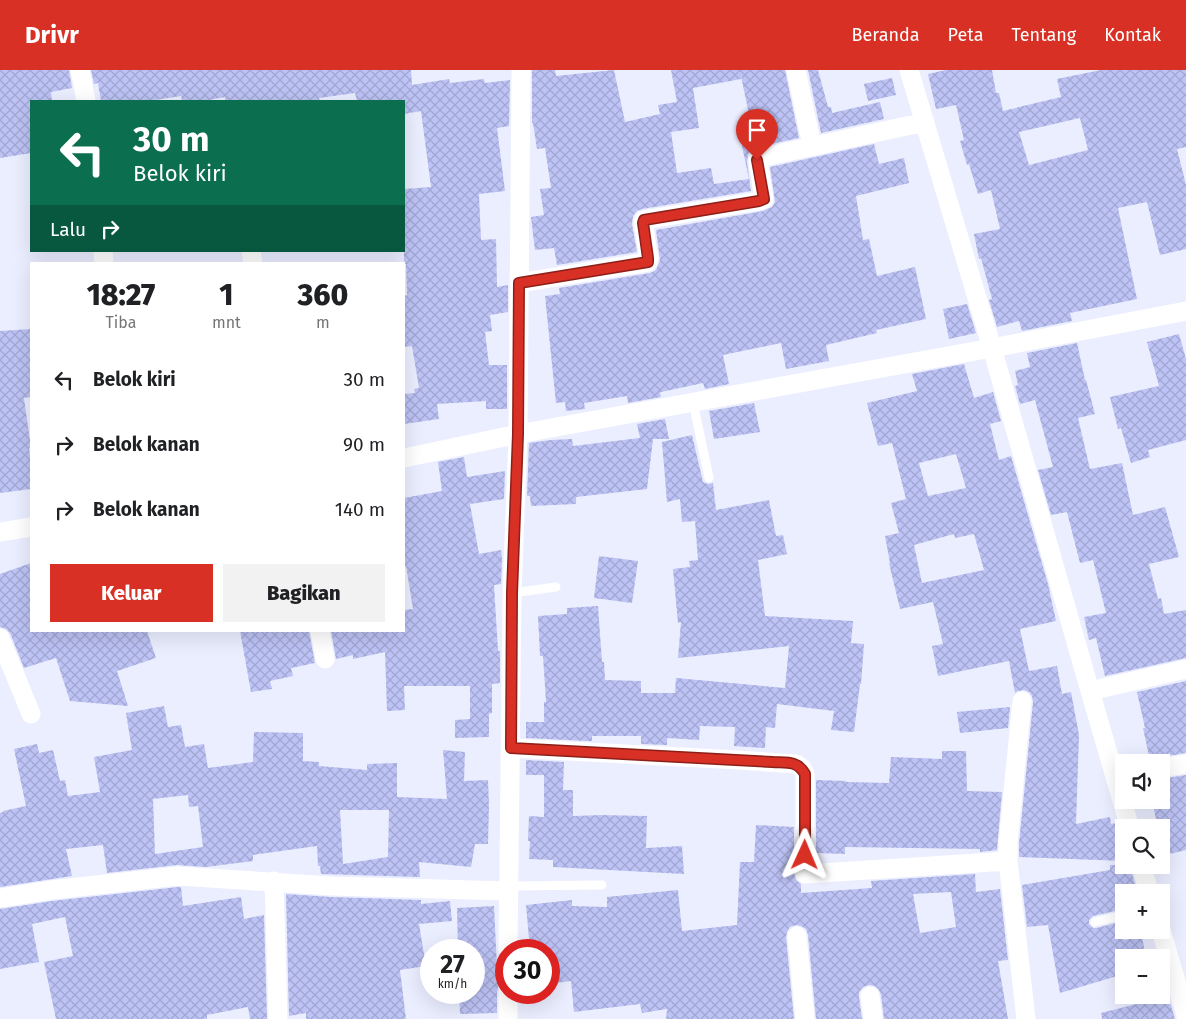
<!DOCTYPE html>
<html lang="id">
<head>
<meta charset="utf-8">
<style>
	body { margin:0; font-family:"Fira Sans",sans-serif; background:#f2f2f2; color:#202124; height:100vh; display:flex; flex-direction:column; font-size:19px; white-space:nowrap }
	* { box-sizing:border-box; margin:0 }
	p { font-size:16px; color:#757577 }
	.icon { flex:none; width:28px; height:28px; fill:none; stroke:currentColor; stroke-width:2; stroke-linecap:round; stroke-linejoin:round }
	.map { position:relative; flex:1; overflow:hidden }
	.details { position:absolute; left:30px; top:192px; width:375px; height:370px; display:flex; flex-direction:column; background:#fff; border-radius:0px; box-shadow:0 5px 20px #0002 }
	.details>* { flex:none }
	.top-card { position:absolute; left:30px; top:30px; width:375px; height:152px; border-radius:0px; box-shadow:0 5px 20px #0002; background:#0b6e4f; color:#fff; overflow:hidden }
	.tools { position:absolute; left:1115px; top:684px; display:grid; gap:10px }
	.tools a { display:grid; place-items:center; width:55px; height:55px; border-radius:0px; background:#fff; box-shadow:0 5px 20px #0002; font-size:25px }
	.speed { position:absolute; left:420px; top:869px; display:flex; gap:10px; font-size:25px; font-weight:700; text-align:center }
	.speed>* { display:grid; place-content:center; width:65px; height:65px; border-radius:50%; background:#fff; box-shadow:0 5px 20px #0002; line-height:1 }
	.speed small { font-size:12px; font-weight:400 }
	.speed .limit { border:8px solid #d22; background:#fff; color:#111 }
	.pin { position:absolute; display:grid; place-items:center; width:42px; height:42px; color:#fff; margin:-51px -21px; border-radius:50% 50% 50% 0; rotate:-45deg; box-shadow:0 0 5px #0007 }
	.pin .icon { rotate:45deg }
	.me { position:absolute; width:55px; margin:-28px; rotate:1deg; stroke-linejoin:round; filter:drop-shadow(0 0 4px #0008) }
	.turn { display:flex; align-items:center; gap:18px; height:105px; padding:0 20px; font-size:22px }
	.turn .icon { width:65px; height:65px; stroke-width:2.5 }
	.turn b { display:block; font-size:35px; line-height:42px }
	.then { display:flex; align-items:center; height:48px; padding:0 20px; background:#0003; gap:10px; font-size:19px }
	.eta { display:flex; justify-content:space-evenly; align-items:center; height:85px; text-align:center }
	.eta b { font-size:30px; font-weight:800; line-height:35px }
	.primary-button { display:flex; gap:10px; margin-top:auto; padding:10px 20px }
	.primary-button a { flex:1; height:58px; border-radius:0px; background:#d93025; color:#fff; font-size:20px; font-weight:800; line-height:58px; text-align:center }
	.primary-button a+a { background:#f2f2f2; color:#202124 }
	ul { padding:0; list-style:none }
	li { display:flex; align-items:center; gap:15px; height:65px; padding:0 20px }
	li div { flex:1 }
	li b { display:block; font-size:19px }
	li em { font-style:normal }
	header { display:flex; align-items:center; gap:30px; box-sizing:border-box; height:70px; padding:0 25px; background:#d93025; color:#fff }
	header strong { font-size:24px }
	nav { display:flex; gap:28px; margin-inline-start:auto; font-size:18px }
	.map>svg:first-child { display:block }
	.building { fill:url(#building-cross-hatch); fill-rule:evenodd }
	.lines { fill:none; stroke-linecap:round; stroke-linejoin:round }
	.lane { stroke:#fff; stroke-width:9 }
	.street { stroke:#fff; stroke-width:19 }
	.route-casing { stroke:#8d1f18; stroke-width:12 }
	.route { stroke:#d93025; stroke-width:9 }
</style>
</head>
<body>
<header>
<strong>Drivr</strong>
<nav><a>Beranda</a><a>Peta</a><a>Tentang</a><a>Kontak</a></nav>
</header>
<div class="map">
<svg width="1186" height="949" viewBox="0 0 1186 949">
	<defs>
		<pattern id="building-cross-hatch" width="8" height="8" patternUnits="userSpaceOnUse" patternTransform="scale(1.25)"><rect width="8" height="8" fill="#bdc3f5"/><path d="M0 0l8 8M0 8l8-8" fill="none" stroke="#a2a7d2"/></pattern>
	</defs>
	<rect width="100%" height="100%" fill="#ebeeff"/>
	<!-- building -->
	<path class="building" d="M 0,0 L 69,0 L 72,18 L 51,22 L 52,31 L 31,31 L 31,83 L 0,88 Z
		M 91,0 L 411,0 L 412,15 L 449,9 L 450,13 L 484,9 L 485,13 L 510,10 L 509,56 L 497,58 L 505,121 L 479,124 L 481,170 L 496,169 L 497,217 L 508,215 L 508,242 L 490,245 L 492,261 L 485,262 L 489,295 L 507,295 L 507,339 L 486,339 L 486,331 L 437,334 L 439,349 L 404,354 L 404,324 L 415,323 L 414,319 L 419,318 L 412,276 L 404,277 L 404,226 L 407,225 L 406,194 L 404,194 L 404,119 L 431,117 L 421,41 L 404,44 L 404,31 L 357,31 L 355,23 L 319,28 L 320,31 L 225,31 L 225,27 L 204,31 L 182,31 L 181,26 L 149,31 L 101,31 L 98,13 L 94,14 Z
		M 532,0 L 555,0 L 556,6 L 614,0 L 625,52 L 660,44 L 658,35 L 677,32 L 671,0 L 785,0 L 799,68 L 757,77 L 750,81 L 748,85 L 747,92 L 751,121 L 642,139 L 637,141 L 633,146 L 632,154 L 637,182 L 557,195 L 554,178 L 535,180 L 531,147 L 544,145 L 540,119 L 551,118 L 545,78 L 537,79 L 533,53 L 532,53 ZM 741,6 L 751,54 L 738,57 L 749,109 L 714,114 L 711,98 L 677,103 L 671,62 L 699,58 L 693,18 L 741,9 Z
		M 808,0 L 818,0 L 828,37 L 831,37 L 832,43 L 880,32 L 884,49 L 821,63 Z
		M 946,0 L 992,0 L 996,23 L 999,23 L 1003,41 L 1061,27 L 1057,9 L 1101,0 L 1186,0 L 1186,77 L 1177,79 L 1186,115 L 1186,179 L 1160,185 L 1147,132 L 1118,138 L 1137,229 L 1070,243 L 1072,251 L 1022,261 L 1019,251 L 997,257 L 989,230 L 992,229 L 981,188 L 979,189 L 974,164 L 1000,159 L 991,120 L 978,124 L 969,94 L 967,95 L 960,71 L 964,70 L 956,35 L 936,39 L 928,4 ZM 1080,48 L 1088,80 L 1029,95 L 1019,62 Z
		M 892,8 L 896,25 L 868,31 L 864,14 Z
		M 874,74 L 879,94 L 904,88 L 909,113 L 856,126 L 863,170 L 869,169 L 877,206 L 915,197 L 926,249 L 876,260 L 877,263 L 826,275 L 829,291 L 786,299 L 781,273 L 723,285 L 729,314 L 705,319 L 703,313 L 661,322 L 660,323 L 661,327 L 628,333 L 627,326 L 584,333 L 585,339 L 566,341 L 565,332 L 556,333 L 545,226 L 560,224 L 559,218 L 650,203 L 656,200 L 660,190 L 656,160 L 763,141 L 772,137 L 775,132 L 770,97 Z
		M 967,234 L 976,263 L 949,269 L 943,239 Z
		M 31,259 L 31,327 L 24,328 L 31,378 L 29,378 L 31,394 L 31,419 L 0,423 L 0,261 Z
		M 1179,264 L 1186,289 L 1186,370 L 1148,380 L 1150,387 L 1131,393 L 1121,358 L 1118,359 L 1110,327 L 1159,316 L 1147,272 Z
		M 1077,273 L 1085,310 L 1086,310 L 1095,344 L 1078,348 L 1090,399 L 1122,393 L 1133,445 L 1165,437 L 1179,487 L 1149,494 L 1158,529 L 1161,528 L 1164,544 L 1186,540 L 1186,588 L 1105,606 L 1096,568 L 1089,570 L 1084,547 L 1106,543 L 1093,490 L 1080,493 L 1067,442 L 1051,445 L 1038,400 L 1053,397 L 1035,330 L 1020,334 L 1015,316 L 1018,315 L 1015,301 L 1030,297 L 1027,283 Z
		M 964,294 L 974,328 L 993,322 L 1001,351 L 990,354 L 999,390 L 1011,386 L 1048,514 L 1056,551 L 1020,559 L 1029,601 L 1057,596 L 1062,624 L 1071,622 L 1079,665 L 1076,754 L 1110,747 L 1111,754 L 1117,753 L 1119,762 L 1124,767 L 1124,791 L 1019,787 L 1019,774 L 1033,632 L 1032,626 L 1029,622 L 1024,620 L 1018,621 L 1015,623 L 1009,591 L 938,606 L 932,576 L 943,574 L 933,532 L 900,539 L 889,493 L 890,493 L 885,466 L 899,463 L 891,433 L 906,429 L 892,373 L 878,376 L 867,333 L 917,321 L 912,304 ZM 956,384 L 966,418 L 928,426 L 919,393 ZM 954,464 L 955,468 L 974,464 L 984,500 L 922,513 L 914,475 Z
		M 754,333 L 760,362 L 714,369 L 709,341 Z
		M 665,349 L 669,369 L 653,369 L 647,419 L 576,427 L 576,434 L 531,436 L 530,426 L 527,426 L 529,373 L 551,370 L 572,369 L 573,376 L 640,368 L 637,354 Z
		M 692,365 L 703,412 L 708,414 L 713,413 L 716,440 L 769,430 L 776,466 L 783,465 L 787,484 L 758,490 L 765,546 L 853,551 L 851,573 L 864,574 L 861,614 L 860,614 L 854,662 L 831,660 L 834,641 L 777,634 L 775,658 L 766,657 L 765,678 L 734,676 L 735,657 L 700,656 L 699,670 L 667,668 L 667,675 L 641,674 L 641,666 L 592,666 L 592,671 L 587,671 L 526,668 L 526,652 L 544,652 L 544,632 L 546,632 L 543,586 L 540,586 L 538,546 L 567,544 L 567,538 L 598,536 L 602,592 L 604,592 L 605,610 L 641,611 L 641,623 L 675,623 L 676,608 L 785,618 L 789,576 L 678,588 L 681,552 L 678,553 L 673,499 L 690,497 L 689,491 L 698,490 L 695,451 L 682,452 L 680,429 L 667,432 L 662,372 Z
		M 464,387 L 467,407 L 505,401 L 504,429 L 470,434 L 479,484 L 501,480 L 502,488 L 501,514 L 494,515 L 498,581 L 500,581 L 500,613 L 492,614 L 492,643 L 489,644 L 489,667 L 455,668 L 455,650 L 470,649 L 470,616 L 404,616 L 405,640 L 387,641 L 385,582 L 353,589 L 353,585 L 336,589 L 331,561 L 404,561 L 404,540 L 413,539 L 406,496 L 404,497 L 404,428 L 442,421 L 438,392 Z
		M 599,486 L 638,491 L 632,533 L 594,528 Z
		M 31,493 L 31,561 L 147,561 L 156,588 L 117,601 L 128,636 L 70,631 L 56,588 L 24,598 L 10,563 L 6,559 L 0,557 L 0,504 Z
		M 240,561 L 309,561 L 315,593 L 291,598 L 293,606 L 270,611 L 272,619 L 251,622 Z
		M 1186,611 L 1186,683 L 1161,687 L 1161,684 L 1149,686 L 1143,658 L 1145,658 L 1137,622 Z
		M 164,636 L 168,657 L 181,655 L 185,677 L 204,674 L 208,698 L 253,692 L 254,662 L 303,663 L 303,691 L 319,692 L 319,696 L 367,700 L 367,694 L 397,693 L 397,727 L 447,729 L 443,680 L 465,682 L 464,711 L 488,710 L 489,735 L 488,774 L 475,774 L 471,797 L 419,792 L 420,807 L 321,804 L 320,796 L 318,796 L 317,776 L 253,785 L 253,791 L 206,797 L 177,795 L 107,803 L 103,775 L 66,779 L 72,806 L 0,817 L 0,743 L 3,742 L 3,741 L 26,736 L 14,679 L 37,674 L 39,683 L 53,680 L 60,711 L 65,710 L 68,726 L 100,722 L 94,687 L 132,680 L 126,643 ZM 188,725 L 189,737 L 198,736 L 203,777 L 155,784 L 153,729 ZM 340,740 L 389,740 L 388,787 L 343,794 Z
		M 1010,637 L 1008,658 L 960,663 L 957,642 Z
		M 942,681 L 966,681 L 967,721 L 1002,722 L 997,780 L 980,782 L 980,779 L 845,777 L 845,784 L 816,783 L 816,710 L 846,711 L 846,712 L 889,713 L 891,687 L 942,689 Z
		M 526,690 L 564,692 L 563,720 L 573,720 L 573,746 L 601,745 L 647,746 L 646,778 L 682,776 L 684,804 L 553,797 L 553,790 L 529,789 L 530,771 L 528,771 L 529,746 L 544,747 L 544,705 L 526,705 Z
		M 1186,705 L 1186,780 L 1161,786 L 1161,758 L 1158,758 L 1152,730 L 1161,730 L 1161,709 Z
		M 756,755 L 794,757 L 794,804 L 796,810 L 801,814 L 801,823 L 872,818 L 871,811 L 975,804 L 976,822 L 1000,819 L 1008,890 L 998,891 L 1008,949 L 884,949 L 881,925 L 879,920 L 875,916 L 869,915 L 863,917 L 859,922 L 859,927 L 862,949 L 816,949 L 808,865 L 806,859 L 801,856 L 796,855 L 790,857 L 787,862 L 786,867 L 794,949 L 666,949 L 667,939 L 642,943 L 640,934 L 574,942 L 571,911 L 549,914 L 549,880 L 530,880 L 526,835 L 572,830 L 572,836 L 607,837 L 607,827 L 678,820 L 682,861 L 737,855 L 740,792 L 754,792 ZM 951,822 L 956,857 L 920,863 L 913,824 Z
		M 1110,795 L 1130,795 L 1137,822 L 1124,822 L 1124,839 L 1093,846 L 1089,850 L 1089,854 L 1093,858 L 1096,858 L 1124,851 L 1124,870 L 1142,867 L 1146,888 L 1124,888 L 1124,904 L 1060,923 L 1048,855 L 1027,857 L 1022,815 L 1110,800 Z
		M 178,817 L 181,817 L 183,836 L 241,827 L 244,849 L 264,845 L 267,949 L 250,949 L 248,937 L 207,945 L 207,949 L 56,949 L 44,892 L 73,886 L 65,847 L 32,854 L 39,892 L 0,899 L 0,839 L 52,831 Z
		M 286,824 L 332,827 L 421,830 L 421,834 L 450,831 L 452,851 L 419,854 L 426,896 L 400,900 L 406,949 L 306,949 L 306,943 L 289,946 Z
		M 494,836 L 498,917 L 497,922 L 497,943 L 460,944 L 459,922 L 474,922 L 474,880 L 458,880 L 457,838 Z
		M 1168,926 L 1175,949 L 1102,949 L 1101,943 Z"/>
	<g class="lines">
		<!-- lane -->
		<path class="lane" d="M 693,332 L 709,408
			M 512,523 L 556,517
			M 509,816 L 602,815
			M 1095,852 L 1124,845"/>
		<!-- street -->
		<path class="street" d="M 80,0 L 86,31
			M 796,0 L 812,76
			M 909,0 L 992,278 L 1090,621 L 1130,758
			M 103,181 L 104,194
			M 251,181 L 253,194
			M 519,213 L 648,192 L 649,188 L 643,153 L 644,150 L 759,131 L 764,129 L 758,92 L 758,89 L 759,88 L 925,52
			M 404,388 L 518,364 L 992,278 L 1186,241
			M 0,462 L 31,457
			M 320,561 L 325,589
			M 0,568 L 31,644
			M 1090,621 L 1186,599
			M 1022,631 L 1008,773 L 1008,791 L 1026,949
			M 511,678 L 738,690 L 796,694 L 802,698 L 805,704 L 805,804 L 1008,791
			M 1161,698 L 1186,694
			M 1141,795 L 1149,822
			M 274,811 L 278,949
			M 0,828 L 51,820 L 178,806 L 332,816 L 509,821
			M 1161,860 L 1186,946
			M 797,866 L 805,949
			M 508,880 L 512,523 L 518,364 L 521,0
			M 870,926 L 873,949
			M 508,949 L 508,922"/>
	</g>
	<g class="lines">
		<defs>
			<path id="route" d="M 757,90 L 764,129 L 759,131 L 644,150 L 643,153 L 648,188 L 648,192 L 519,213 L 518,364 L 512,523 L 511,678 L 772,692 C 786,693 797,690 805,704 L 805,785"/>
		</defs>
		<!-- route casing -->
		<use href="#route" class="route-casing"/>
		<!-- route -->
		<use href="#route" class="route"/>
	</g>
</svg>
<div class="tools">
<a><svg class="icon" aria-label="sound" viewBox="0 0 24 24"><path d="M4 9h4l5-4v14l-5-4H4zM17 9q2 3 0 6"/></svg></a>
<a><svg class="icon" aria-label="search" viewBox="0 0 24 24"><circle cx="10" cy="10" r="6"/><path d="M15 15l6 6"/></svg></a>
<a>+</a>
<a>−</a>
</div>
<div class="speed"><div>27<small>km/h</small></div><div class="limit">30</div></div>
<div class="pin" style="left:757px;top:90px;background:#d93025"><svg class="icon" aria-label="arrive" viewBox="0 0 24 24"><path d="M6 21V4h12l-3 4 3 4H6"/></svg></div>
<svg class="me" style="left:805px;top:785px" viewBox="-20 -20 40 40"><path d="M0-17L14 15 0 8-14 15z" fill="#d93025" stroke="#fff" stroke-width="4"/></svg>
<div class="top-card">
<div class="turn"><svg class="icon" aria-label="left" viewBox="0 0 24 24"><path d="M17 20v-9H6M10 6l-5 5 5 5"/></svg><div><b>30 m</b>Belok kiri</div></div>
<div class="then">Lalu<svg class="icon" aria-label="right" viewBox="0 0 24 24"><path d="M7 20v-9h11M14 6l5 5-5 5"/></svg></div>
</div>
<section class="details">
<div class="eta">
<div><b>18:27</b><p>Tiba</p></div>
<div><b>1</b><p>mnt</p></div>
<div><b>360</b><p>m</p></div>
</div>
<ul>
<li><svg class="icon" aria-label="left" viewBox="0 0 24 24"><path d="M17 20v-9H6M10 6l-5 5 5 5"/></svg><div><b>Belok kiri</b></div><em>30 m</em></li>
<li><svg class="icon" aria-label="right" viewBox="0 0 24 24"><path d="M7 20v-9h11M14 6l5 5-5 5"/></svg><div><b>Belok kanan</b></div><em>90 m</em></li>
<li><svg class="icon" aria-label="right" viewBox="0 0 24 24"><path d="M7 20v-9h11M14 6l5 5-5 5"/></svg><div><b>Belok kanan</b></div><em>140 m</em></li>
</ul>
<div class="primary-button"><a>Keluar</a><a>Bagikan</a></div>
</section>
</div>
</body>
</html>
